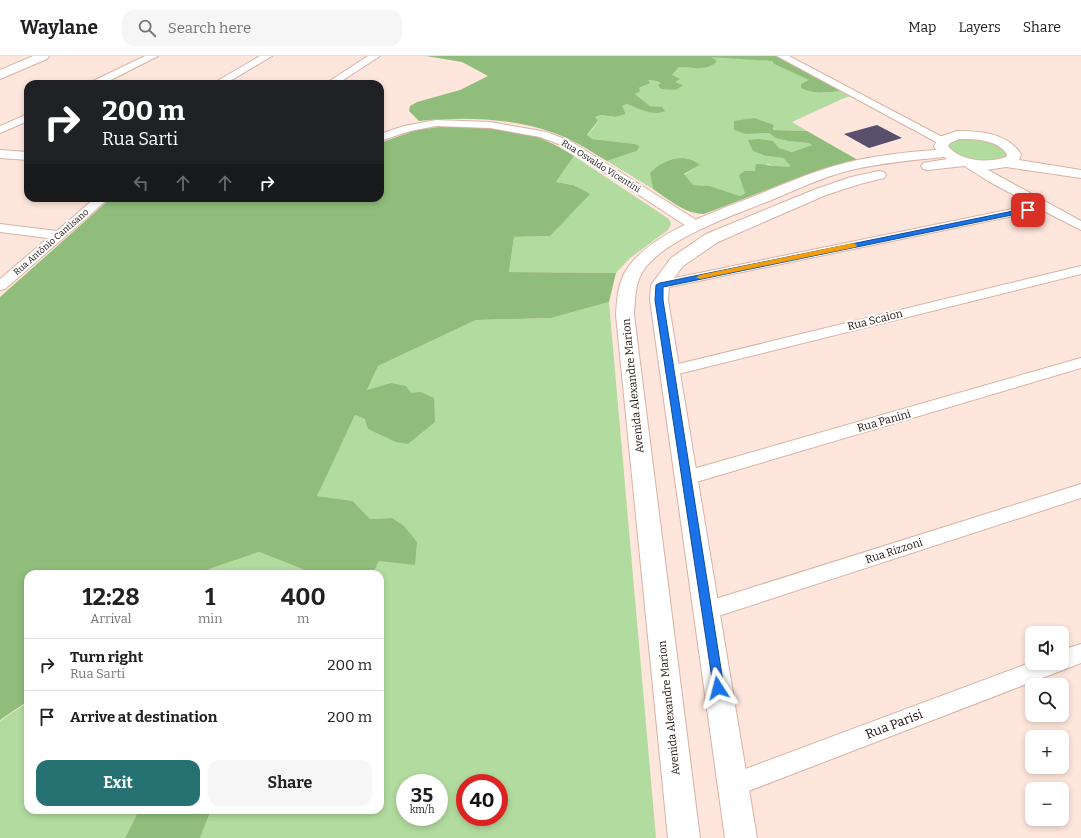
<!DOCTYPE html>
<html lang="en">
<head>
<meta charset="utf-8">
<style>
	body { margin:0; font-family:Bitter,serif; background:#f6f6f6; color:#202124; height:100vh; display:flex; flex-direction:column; font-size:15px; white-space:nowrap }
	* { box-sizing:border-box; margin:0 }
	p { font-size:13px; color:#757577 }
	.icon { flex:none; width:22px; height:22px; fill:none; stroke:currentColor; stroke-width:2; stroke-linecap:round; stroke-linejoin:round }
	.map { position:relative; flex:1; overflow:hidden }
	.side { position:absolute; left:24px; top:514px; width:360px; height:244px; display:flex; flex-direction:column; background:#fff; border-radius:12px; box-shadow:0 2px 6px #0003 }
	.side>* { flex:none }
	.hud { position:absolute; left:24px; top:24px; width:360px; height:122px; border-radius:12px; box-shadow:0 2px 6px #0003; background:#202124; color:#fff; overflow:hidden }
	.buttons { position:absolute; left:1025px; top:570px; display:grid; gap:8px }
	.buttons a { display:grid; place-items:center; width:44px; height:44px; border-radius:8px; background:#fff; box-shadow:0 2px 6px #0003; font-size:20px }
	.speed { position:absolute; left:396px; top:718px; display:flex; gap:8px; font-size:20px; font-weight:700; text-align:center }
	.speed>* { display:grid; place-content:center; width:52px; height:52px; border-radius:50%; background:#fff; box-shadow:0 2px 6px #0003; line-height:1 }
	.speed small { font-size:10px; font-weight:400 }
	.speed .limit { border:6px solid #d22; background:#fff; color:#111 }
	.pin { position:absolute; display:grid; place-items:center; width:34px; height:34px; color:#fff; margin:-17px; border-radius:8px; box-shadow:0 2px 6px #0006 }
	.me { position:absolute; width:44px; margin:-22px; rotate:351deg; stroke-linejoin:round; filter:drop-shadow(0 0 3px #0008) }
	.turn { display:flex; align-items:center; gap:14px; height:84px; padding:0 12px; font-size:18px }
	.turn .icon { width:52px; height:52px; stroke-width:2.5 }
	.turn b { display:block; font-size:28px; line-height:34px }
	.lanes { display:flex; align-items:center; height:38px; padding:0 12px; background:#0003; justify-content:center; gap:20px; direction:ltr }
	.lanes .off { opacity:.35 }
	.eta { display:flex; justify-content:space-evenly; align-items:center; height:68px; text-align:center }
	.eta b { font-size:24px; font-weight:700; line-height:28px }
	.action { display:flex; gap:8px; margin-top:auto; padding:8px 12px }
	.action a { flex:1; height:46px; border-radius:12px; background:#267171; color:#fff; font-size:16px; font-weight:700; line-height:46px; text-align:center }
	.action a+a { background:#f6f6f6; color:#202124 }
	ul { padding:0; list-style:none }
	li { display:flex; align-items:center; gap:12px; height:52px; padding:0 12px; border-top:1px solid #e0e0e0 }
	li div { flex:1 }
	li b { display:block; font-size:15px }
	li em { font-style:normal }
	header { display:flex; align-items:center; gap:24px; box-sizing:border-box; height:56px; padding:0 20px; background:#fff; border-bottom:1px solid #e0e0e0 }
	header strong { font-size:19px }
	nav { display:flex; gap:22px; margin-inline-start:auto; font-size:14px }
	.search { width:280px; height:36px; background:#f6f6f6; display:flex; align-items:center; gap:10px; box-sizing:border-box; padding:0 14px; border-radius:12px; color:#757577; font-size:15px }
	.map>svg:first-child { display:block }
	.green { fill:#b2db9f; fill-rule:evenodd }
	.forest { fill:#90bd7b }
	.building { fill:#584f6d }
	.lines { fill:none; stroke-linecap:round; stroke-linejoin:round }
	.minor-casing { stroke:#d9b2a3; stroke-width:2 }
	.tertiary-casing { stroke:#d9b2a3; stroke-width:2 }
	.secondary-casing { stroke:#d9b2a3; stroke-width:2 }
	.minor { fill:#fff; fill-rule:evenodd }
	.tertiary { fill:#fff; fill-rule:evenodd }
	.secondary { fill:#fff; fill-rule:evenodd }
	.route { fill:#1a73e8; stroke:#114b97 }
	.slow { fill:#f59e0b }
	.labels { text-anchor:middle; dominant-baseline:central; stroke-width:4; stroke-linejoin:round; paint-order:stroke }
	.far-street-label { font-size:9px; fill:#1f120c; stroke:#fff }
	.street-label { font-size:11px; fill:#1f120c; stroke:#fff }
	.near-street-label { font-size:13px; fill:#1f120c; stroke:#fff }
</style>
</head>
<body>
<header>
<strong>Waylane</strong>
<div class="search"><svg class="icon" aria-label="search" viewBox="0 0 24 24"><circle cx="10" cy="10" r="6"/><path d="M15 15l6 6"/></svg>Search here</div>
<nav><a>Map</a><a>Layers</a><a>Share</a></nav>
</header>
<div class="map">
<svg width="1081" height="782" viewBox="0 0 1081 782">
	<rect width="100%" height="100%" fill="#fee6dc"/>
	<!-- green -->
	<path class="green" d="M 720,0 L 772,5 L 774,8 L 810,24 L 801,28 L 801,32 L 824,37 L 841,35 L 851,40 L 842,43 L 792,66 L 807,75 L 773,74 L 774,69 L 746,78 L 769,77 L 775,82 L 788,85 L 808,87 L 812,89 L 792,96 L 779,92 L 766,100 L 783,102 L 792,110 L 778,111 L 768,108 L 755,115 L 745,137 L 740,140 L 710,130 L 693,129 L 684,119 L 700,109 L 651,117 L 653,133 L 607,105 L 637,95 L 640,90 L 635,88 L 592,83 L 587,80 L 598,66 L 595,61 L 601,59 L 616,61 L 626,58 L 622,50 L 627,48 L 651,56 L 662,51 L 650,50 L 635,38 L 639,32 L 649,27 L 647,24 L 683,29 L 675,26 L 672,19 L 679,11 L 703,12 L 710,1 Z
		M 958,82 C 972,82 1002,83 1007,99 C 1002,108 982,107 972,105 C 964,104 956,98 949,95 L 948,87 Z
		M 574,100 L 669,163 L 671,168 L 668,174 L 630,202 L 616,217 L 509,216 L 514,181 L 550,180 L 573,129 L 556,126 Z
		M 609,246 L 656,782 L 200,782 L 211,754 L 380,754 L 380,518 L 373,518 L 379,505 L 392,462 L 370,463 L 353,445 L 316,440 L 355,359 L 365,363 L 411,337 L 367,334 L 378,310 L 476,264 L 551,262 ZM 405,727 L 439,727 L 439,761 L 405,761 ZM 465,727 L 499,727 L 499,761 L 465,761 Z
		M 259,496 L 300,512 L 309,518 L 201,518 L 212,512 Z
		M 28,646 L 28,754 L 139,754 L 125,782 L 0,782 L 0,665 Z"/>
	<!-- forest -->
	<path class="forest" d="M 426,0 L 777,0 L 841,35 C 827,37 814,38 801,32 L 801,28 L 809,24 L 774,8 L 772,5 L 711,1 L 717,5 C 707,16 692,11 679,11 L 672,19 L 680,23 L 675,26 L 683,29 L 676,34 L 661,33 L 658,29 L 661,27 L 656,25 L 648,24 L 650,27 L 639,32 L 640,35 L 635,38 L 650,50 L 662,51 L 665,55 C 653,61 638,52 627,48 L 622,50 L 626,58 L 616,61 L 601,59 L 595,61 L 598,65 L 587,79 L 592,83 L 635,88 L 640,90 L 637,95 L 607,105 C 593,97 579,87 564,81 C 520,62 466,60 419,65 L 409,55 L 410,50 L 417,46 L 460,34 L 488,20 L 462,6 Z
		M 754,62 L 774,69 L 773,74 L 807,75 L 858,104 L 816,115 L 704,158 C 685,158 668,143 653,133 L 650,117 C 663,103 685,96 700,109 L 684,118 L 693,129 L 710,130 L 740,140 L 745,137 L 739,119 L 745,115 L 755,115 L 756,108 C 768,108 779,112 791,110 L 783,102 L 766,100 L 753,95 L 748,84 L 759,83 L 773,85 L 779,92 L 792,96 L 812,89 L 808,87 L 788,85 L 775,82 L 769,77 L 746,78 L 734,74 L 734,65 Z
		M 447,70 C 481,71 522,71 553,88 C 560,91 567,96 574,100 L 556,126 L 573,129 L 590,138 L 550,180 L 514,181 L 509,216 L 616,217 L 609,246 L 551,262 L 476,264 L 378,310 L 367,334 L 391,327 L 406,330 L 411,337 L 421,336 L 434,342 L 435,366 L 408,388 L 396,386 L 368,373 L 365,363 L 355,359 L 317,440 L 353,445 L 370,463 L 392,462 L 404,470 L 417,486 L 415,509 L 379,505 L 373,518 L 309,518 L 300,512 L 259,496 L 212,512 L 201,518 L 28,518 L 28,645 L 0,664 L 0,241 L 111,142 L 380,142 L 380,87 L 416,74 Z
		M 139,754 L 211,754 L 200,782 L 125,782 Z"/>
	<!-- building -->
	<path class="building" d="M 877,69 L 902,82 L 869,92 L 844,78 Z"/>
	<g class="lines">
		<defs>
			<path id="minor" d="M 145,0 L 158,0 L 103,28 L 90,28 L 91,26 Z
				M 260,0 L 272,0 L 225,28 L 212,28 Z
				M 368,0 L 380,0 L 337,28 L 325,28 Z
				M 777,0 L 789,0 L 946,83 L 948,85 L 946,87 L 938,87 Z
				M 28,58 L 28,65 L 0,77 L 0,70 Z
				M 436,64 L 490,66 L 547,76 L 572,86 L 701,167 L 703,170 L 701,173 L 691,173 L 564,90 L 540,81 L 490,72 L 436,70 L 410,75 L 380,85 L 380,78 L 404,70 Z
				M 0,94 L 28,96 L 28,104 L 0,102 Z
				M 970,104 L 1081,165 L 1081,174 L 1042,154 L 660,233 L 655,232 L 653,229 L 655,226 L 660,225 L 1032,149 L 988,125 L 966,111 L 964,108 L 966,105 Z
				M 95,142 L 109,142 L 5,233 L 0,234 L 0,223 L 48,182 L 0,176 L 0,168 L 57,175 Z
				M 1081,210 L 1081,218 L 670,320 L 664,319 L 662,315 L 664,311 L 670,310 Z
				M 1081,302 L 1081,312 L 686,429 L 679,427 L 677,422 L 679,417 Z
				M 1081,428 L 1081,442 L 706,564 L 698,561 L 695,555 L 698,549 L 706,546 Z
				M 1081,588 L 1081,607 L 1063,614 L 733,741 L 724,737 L 720,729 L 724,721 L 1032,606 L 1032,607 L 1062,607 L 1062,594 Z"/>
			<path id="tertiary" d="M 957,75 C 981,75 1007,77 1021,98 L 1019,104 L 1081,114 L 1081,122 L 1006,111 L 986,114 L 964,110 L 928,114 L 923,113 L 921,110 L 923,107 L 947,103 L 944,101 C 913,104 881,107 851,114 C 822,121 796,134 769,145 C 734,159 664,183 643,215 C 635,227 635,245 634,259 L 700,782 L 668,782 L 616,259 C 617,242 618,224 629,210 C 654,176 716,155 755,140 C 786,127 816,114 849,106 C 878,99 907,96 936,94 L 934,90 L 939,81 ZM 959,83 C 975,83 996,83 1007,98 L 1006,101 C 989,107 960,106 948,90 L 950,87 Z
				M 879,115 L 884,116 L 886,119 L 884,122 L 860,128 L 826,139 L 718,186 L 683,210 L 669,229 L 668,244 L 757,782 L 725,782 L 650,244 L 651,229 L 671,202 L 706,178 L 816,133 L 851,121 Z"/>
			<path id="secondary" d="M 33,0 L 49,0 L 47,3 L 0,23 L 0,14 Z"/>
		</defs>
		<!-- minor casing -->
		<use href="#minor" class="minor-casing"/>
		<!-- tertiary casing -->
		<use href="#tertiary" class="tertiary-casing"/>
		<!-- secondary casing -->
		<use href="#secondary" class="secondary-casing"/>
		<!-- minor -->
		<use href="#minor" class="minor"/>
		<!-- tertiary -->
		<use href="#tertiary" class="tertiary"/>
		<!-- secondary -->
		<use href="#secondary" class="secondary"/>
	</g>
	<!-- route -->
	<path class="route" d="M 1028,152 L 1032,154 L 1031,155 L 663,231 L 663,244 L 724,632 L 722,636 L 718,637 L 714,636 L 655,244 L 656,229 L 660,227 Z"/>
	<!-- slow -->
	<path class="slow" d="M 853,187 L 857,189 L 856,191 L 700,223 L 696,221 L 700,219 Z"/>
	<g class="labels">
		<!-- far-street labels -->
		<g class="far-street-label">
			<text transform="translate(601 110) rotate(32)">Rua Osvaldo Vicentini</text>
			<text transform="translate(51 186) rotate(-41)">Rua Antônio Cantisano</text>
		</g>
		<!-- street labels -->
		<g class="street-label">
			<text transform="translate(875 264) rotate(-14)">Rua Scaion</text>
			<text transform="translate(633 330) rotate(-96)">Avenida Alexandre Marion</text>
			<text transform="translate(884 365) rotate(-16)">Rua Panini</text>
			<text transform="translate(894 495) rotate(-18)">Rua Rizzoni</text>
			<text transform="translate(669 652) rotate(-96)">Avenida Alexandre Marion</text>
		</g>
		<!-- near-street labels -->
		<g class="near-street-label">
			<text transform="translate(894 668) rotate(-21)">Rua Parisi</text>
		</g>
	</g>
</svg>
<div class="buttons">
<a><svg class="icon" aria-label="sound" viewBox="0 0 24 24"><path d="M4 9h4l5-4v14l-5-4H4zM17 9q2 3 0 6"/></svg></a>
<a><svg class="icon" aria-label="search" viewBox="0 0 24 24"><circle cx="10" cy="10" r="6"/><path d="M15 15l6 6"/></svg></a>
<a>+</a>
<a>−</a>
</div>
<div class="speed"><div>35<small>km/h</small></div><div class="limit">40</div></div>
<div class="pin" style="left:1028px;top:154px;background:#d93025"><svg class="icon" aria-label="arrive" viewBox="0 0 24 24"><path d="M6 21V4h12l-3 4 3 4H6"/></svg></div>
<svg class="me" style="left:718px;top:632px" viewBox="-20 -20 40 40"><path d="M0-17L14 15 0 8-14 15z" fill="#1a73e8" stroke="#fff" stroke-width="4"/></svg>
<div class="hud">
<div class="turn"><svg class="icon" aria-label="right" viewBox="0 0 24 24"><path d="M7 20v-9h11M14 6l5 5-5 5"/></svg><div><b>200 m</b>Rua Sarti</div></div>
<div class="lanes"><svg class="icon off" aria-label="left" viewBox="0 0 24 24"><path d="M17 20v-9H6M10 6l-5 5 5 5"/></svg><svg class="icon off" aria-label="ahead" viewBox="0 0 24 24"><path d="M12 20V5M6 11l6-6 6 6"/></svg><svg class="icon off" aria-label="ahead" viewBox="0 0 24 24"><path d="M12 20V5M6 11l6-6 6 6"/></svg><svg class="icon" aria-label="right" viewBox="0 0 24 24"><path d="M7 20v-9h11M14 6l5 5-5 5"/></svg></div>
</div>
<section class="side">
<div class="eta">
<div><b>12:28</b><p>Arrival</p></div>
<div><b>1</b><p>min</p></div>
<div><b>400</b><p>m</p></div>
</div>
<ul>
<li><svg class="icon" aria-label="right" viewBox="0 0 24 24"><path d="M7 20v-9h11M14 6l5 5-5 5"/></svg><div><b>Turn right</b><p>Rua Sarti</p></div><em>200 m</em></li>
<li><svg class="icon" aria-label="arrive" viewBox="0 0 24 24"><path d="M6 21V4h12l-3 4 3 4H6"/></svg><div><b>Arrive at destination</b></div><em>200 m</em></li>
</ul>
<div class="action"><a>Exit</a><a>Share</a></div>
</section>
</div>
</body>
</html>
